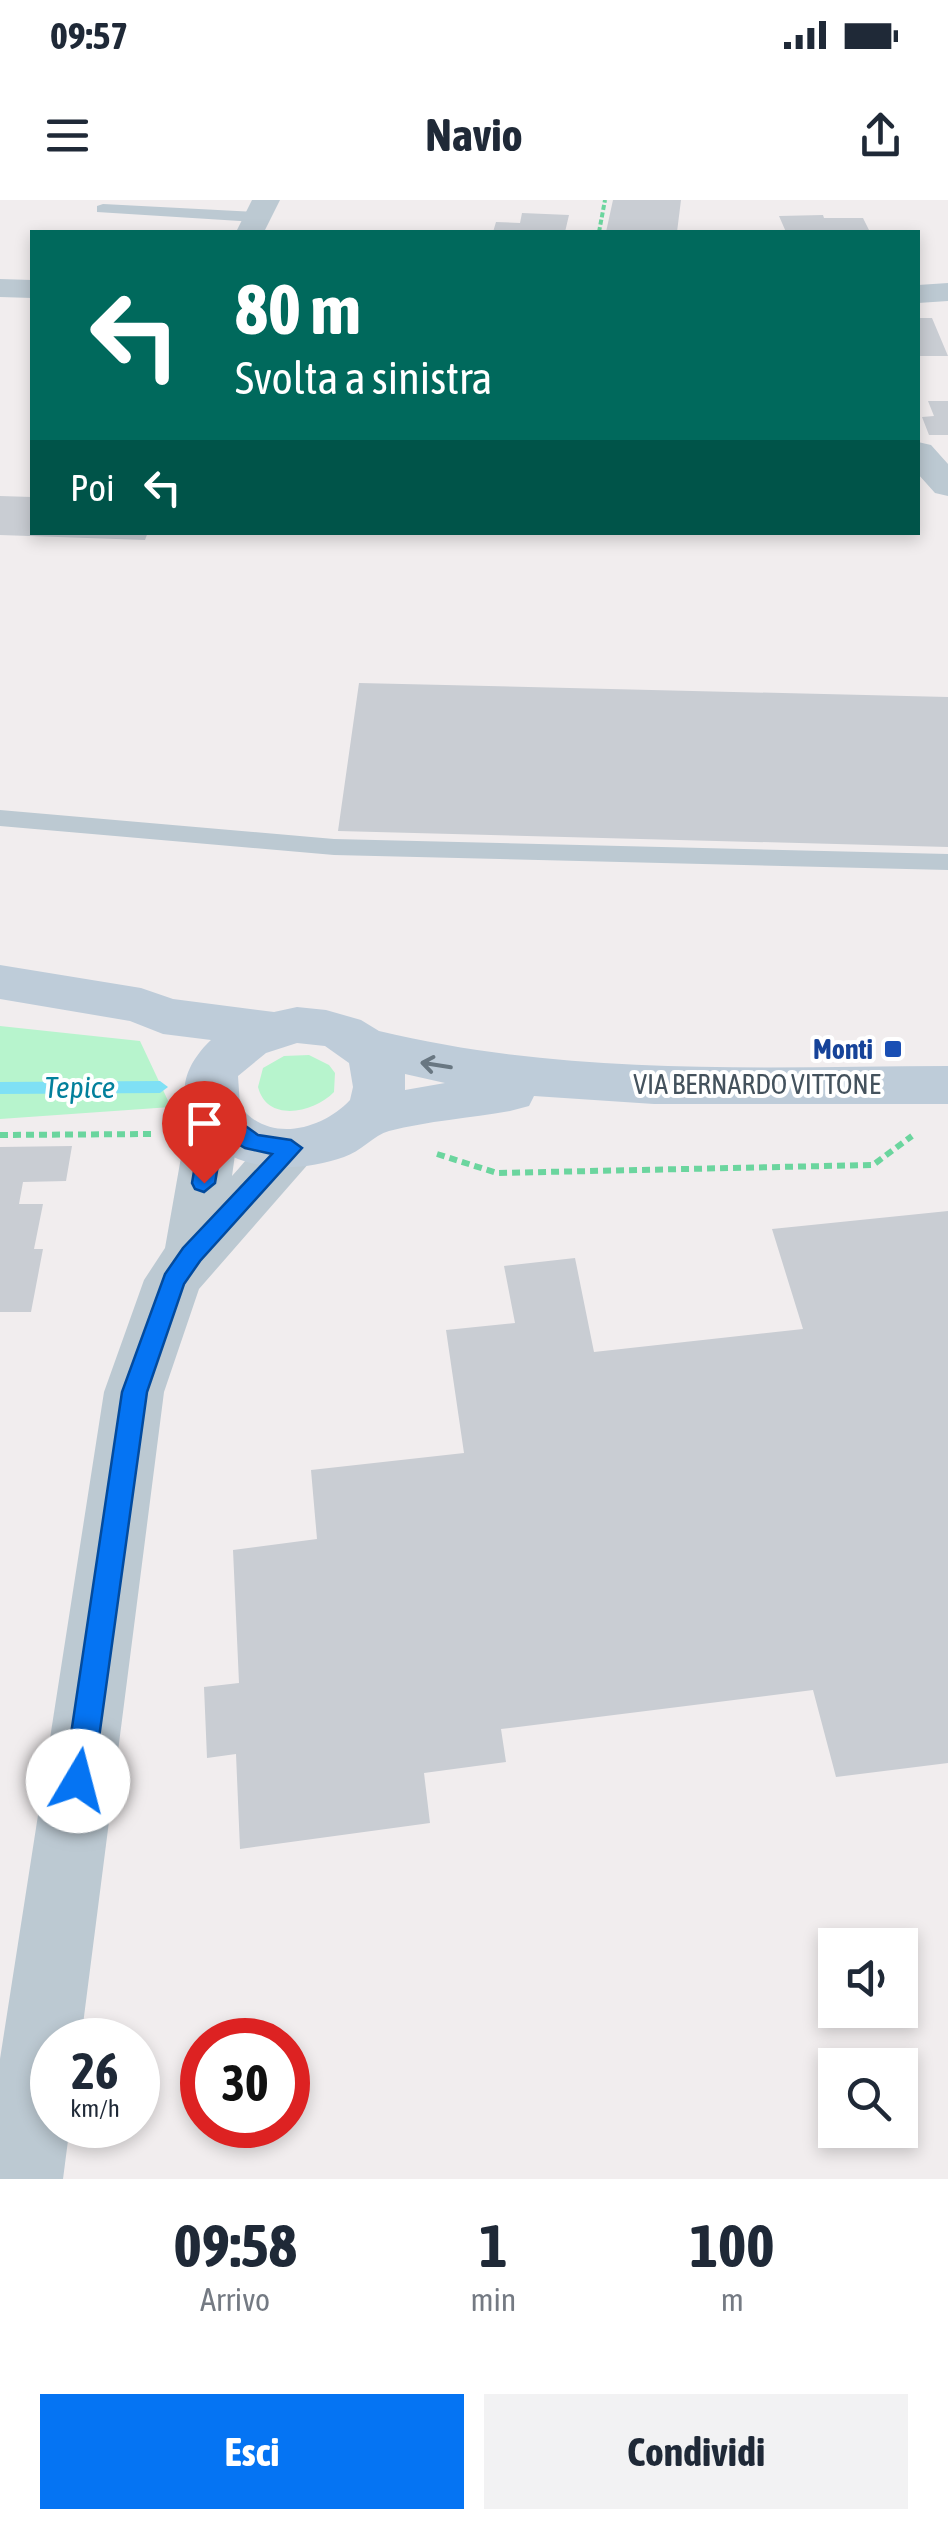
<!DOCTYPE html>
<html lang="it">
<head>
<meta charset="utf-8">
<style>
	body { margin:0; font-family:"Asap Condensed",sans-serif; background:#f2f2f3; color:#1f2937; height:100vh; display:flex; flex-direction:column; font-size:38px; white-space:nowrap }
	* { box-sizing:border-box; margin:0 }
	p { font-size:32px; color:#747a83 }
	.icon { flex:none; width:55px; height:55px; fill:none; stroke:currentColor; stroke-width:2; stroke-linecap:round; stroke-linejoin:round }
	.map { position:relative; height:1979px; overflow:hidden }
	.details { display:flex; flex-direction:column; background:#fff; flex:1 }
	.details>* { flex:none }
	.guide { position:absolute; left:30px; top:30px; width:890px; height:305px; border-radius:0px; box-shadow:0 5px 15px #0003; background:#00695c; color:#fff; overflow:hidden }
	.fabs { position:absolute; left:818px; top:1728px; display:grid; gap:20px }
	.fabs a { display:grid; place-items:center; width:100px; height:100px; border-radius:0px; background:#fff; box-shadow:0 5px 15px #0003; font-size:50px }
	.speed { position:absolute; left:30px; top:1818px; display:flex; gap:20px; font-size:50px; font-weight:700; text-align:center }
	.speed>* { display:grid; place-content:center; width:130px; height:130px; border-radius:50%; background:#fff; box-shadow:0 5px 15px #0003; line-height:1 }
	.speed small { font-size:25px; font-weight:400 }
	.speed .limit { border:15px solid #d22; background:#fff; color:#111 }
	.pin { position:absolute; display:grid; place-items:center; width:85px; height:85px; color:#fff; margin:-102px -42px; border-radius:50% 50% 50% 0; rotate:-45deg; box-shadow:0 0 10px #0007 }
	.pin .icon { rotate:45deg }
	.me { position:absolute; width:110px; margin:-55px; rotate:8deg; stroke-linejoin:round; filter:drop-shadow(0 0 8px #0008) }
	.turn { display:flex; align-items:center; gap:35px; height:210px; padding:0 40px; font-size:45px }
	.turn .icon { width:130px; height:130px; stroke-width:2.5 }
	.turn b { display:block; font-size:70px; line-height:85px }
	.then { display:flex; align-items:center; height:95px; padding:0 40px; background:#0003; gap:20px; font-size:38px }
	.eta { display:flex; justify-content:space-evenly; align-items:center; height:170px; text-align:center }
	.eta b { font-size:60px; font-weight:700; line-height:70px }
	.button { display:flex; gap:20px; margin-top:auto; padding:20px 40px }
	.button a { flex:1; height:115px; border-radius:0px; background:#0574f3; color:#fff; font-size:40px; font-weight:700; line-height:115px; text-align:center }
	.button a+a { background:#f2f2f3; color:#1f2937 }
	.status { display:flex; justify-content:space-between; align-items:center; height:70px; padding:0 50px; background:#fff; direction:ltr }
	.status svg { height:28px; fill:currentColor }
	header { display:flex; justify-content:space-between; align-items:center; height:130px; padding:0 40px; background:#fff; font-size:45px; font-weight:700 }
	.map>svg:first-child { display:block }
	.green { fill:#b7f4cd }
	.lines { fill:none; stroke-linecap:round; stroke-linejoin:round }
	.stream { fill:#7fe0f5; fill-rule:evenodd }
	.building { fill:#c9cdd3 }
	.path-far1 { stroke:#6bd59e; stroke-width:4; stroke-dasharray:5 2.5; stroke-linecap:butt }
	.path { stroke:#6bd59e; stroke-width:6; stroke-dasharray:8 5; stroke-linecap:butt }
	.lane { fill:#bcc9d2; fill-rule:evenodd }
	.street { fill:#bcc9d2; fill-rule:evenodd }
	.secondary { fill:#beccd9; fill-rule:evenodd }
	.oneway { stroke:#697782 }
	.route { fill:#0574f3; stroke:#034b9e; stroke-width:2.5 }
	.transit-dot { fill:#1a4fb4; stroke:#fff; stroke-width:4 }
	.labels { text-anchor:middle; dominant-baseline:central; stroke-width:8; stroke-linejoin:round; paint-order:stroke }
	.transit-label { font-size:28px; font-weight:bold; fill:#164399; stroke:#fff; text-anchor:end }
	.street-label { font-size:28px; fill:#44525d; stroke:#fff }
	.water-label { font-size:30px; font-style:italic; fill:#03809c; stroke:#fff }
</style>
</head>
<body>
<div class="status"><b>09:57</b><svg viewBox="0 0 49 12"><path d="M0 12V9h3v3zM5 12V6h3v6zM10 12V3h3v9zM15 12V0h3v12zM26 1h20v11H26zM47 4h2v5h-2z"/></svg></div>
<header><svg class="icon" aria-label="menu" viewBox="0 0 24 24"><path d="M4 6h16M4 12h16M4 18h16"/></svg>Navio<svg class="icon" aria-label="share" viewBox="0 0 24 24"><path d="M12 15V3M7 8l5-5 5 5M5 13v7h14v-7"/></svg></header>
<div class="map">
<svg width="948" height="1979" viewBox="0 0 948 1979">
	<rect width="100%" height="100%" fill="#f1edee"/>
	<!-- green -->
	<path class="green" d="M 0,826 L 140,841 L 171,907 L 0,919 Z
		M 309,855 L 329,865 L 335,873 L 334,892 C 314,913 267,923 258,887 L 263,868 L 284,856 Z"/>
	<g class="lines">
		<!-- stream -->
		<path class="stream" d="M 160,881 L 168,887 L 160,893 L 0,894 L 0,882 Z"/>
	</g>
	<!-- building -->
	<path class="building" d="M 613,0 L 681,0 L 677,32 L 606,32 Z
		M 522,13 L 569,15 L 565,32 L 493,32 L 496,22 L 520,23 Z
		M 823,15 L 824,18 L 863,18 L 870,32 L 786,32 L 779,16 Z
		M 918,118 L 932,118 L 948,156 L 918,156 Z
		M 928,201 L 948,201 L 948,235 L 929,235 L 922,217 L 934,216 Z
		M 0,296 L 32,297 L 32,332 L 148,332 L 145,340 L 0,335 Z
		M 359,483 L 948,497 L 948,647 L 338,631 Z
		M 72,946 L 66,981 L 23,982 L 19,1004 L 43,1004 L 34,1049 L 43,1049 L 31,1112 L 0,1112 L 0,947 Z
		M 948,1011 L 948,1563 L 836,1577 L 813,1490 L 501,1529 L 506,1562 L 424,1573 L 430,1623 L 240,1649 L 236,1554 L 207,1558 L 204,1487 L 239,1483 L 233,1350 L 317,1339 L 311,1270 L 464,1253 L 446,1130 L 515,1123 L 504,1066 L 575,1058 L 594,1152 L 803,1129 L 772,1029 Z"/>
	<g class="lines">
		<!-- path-far1 -->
		<path class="path-far1" d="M 599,32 L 605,0"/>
		<!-- path -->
		<path class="path" d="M 0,935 L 154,934
			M 437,954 L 497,973 L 873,965 L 912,936"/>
		<!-- lane -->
		<path class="lane" d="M 103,4 L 257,12 L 265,17 L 257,22 L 97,12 L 97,6 Z
			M 0,610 L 334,639 L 948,654 L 948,670 L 334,655 L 0,626 Z"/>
		<!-- street -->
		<path class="street" d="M 252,0 L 280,0 L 264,32 L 236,32 Z
			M 0,79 L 32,80 L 32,98 L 0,97 Z
			M 948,83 L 948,101 L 918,103 L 918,85 Z
			M 918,242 L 931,245 L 948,264 L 948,296 L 935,293 L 918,274 Z
			M 215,892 L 234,898 L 241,912 L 232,976 C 256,950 272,922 310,934 L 318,948 L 310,962 L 199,1089 L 164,1192 L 81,1840 L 52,1840 L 52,1925 L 70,1925 L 63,1979 L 0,1979 L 0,1859 L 104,1192 L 144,1080 L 165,1048 L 189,912 L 196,898 Z"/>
		<!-- secondary -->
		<path class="secondary" d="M 0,765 L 141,788 L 173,799 L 274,812 L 297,807 L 326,810 L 361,820 L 379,831 C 566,876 757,867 948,866 L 948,904 L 654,904 L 534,896 L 529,906 L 510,911 C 470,918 428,921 389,931 C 374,935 360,952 344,957 C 285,978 203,970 186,900 C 180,877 196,854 211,840 L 163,834 L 130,821 L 0,799 ZM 297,843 L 325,846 L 349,863 L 353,887 L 350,900 C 322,930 268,944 240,906 L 238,876 L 266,853 ZM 405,874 L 445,883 L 405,890 Z"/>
	</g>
	<!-- one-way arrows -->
	<defs><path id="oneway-shaft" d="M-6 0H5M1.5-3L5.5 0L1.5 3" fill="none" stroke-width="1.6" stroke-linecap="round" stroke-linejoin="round" transform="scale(2.5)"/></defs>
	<use class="oneway" href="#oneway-shaft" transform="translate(436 865) rotate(-171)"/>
	<!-- route -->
	<path class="route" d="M 215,904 L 258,935 L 291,940 L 302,948 L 200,1061 L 184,1084 L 147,1192 L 93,1581 L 89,1591 L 78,1595 L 68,1591 L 64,1581 L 122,1192 L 165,1074 L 183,1048 L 272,954 L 245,948 L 223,935 L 215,983 L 204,992 L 195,989 L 192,983 L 204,912 Z"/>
	<!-- markers -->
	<rect class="transit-dot" x="883" y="839" width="20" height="20" rx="5"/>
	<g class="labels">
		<!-- transit labels -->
		<g class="transit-label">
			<text x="873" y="849">Monti</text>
		</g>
		<!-- street labels -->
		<g class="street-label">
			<text x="757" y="884">VIA BERNARDO VITTONE</text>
		</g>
		<!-- water labels -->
		<g class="water-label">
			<text x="80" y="887">Tepice</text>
		</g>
	</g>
</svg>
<div class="fabs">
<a><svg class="icon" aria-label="sound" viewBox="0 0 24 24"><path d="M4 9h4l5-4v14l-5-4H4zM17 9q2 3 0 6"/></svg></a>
<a><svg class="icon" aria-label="search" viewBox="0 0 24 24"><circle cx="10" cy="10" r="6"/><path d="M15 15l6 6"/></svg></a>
</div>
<div class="speed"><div>26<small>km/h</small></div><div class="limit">30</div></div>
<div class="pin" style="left:204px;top:983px;background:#d93025"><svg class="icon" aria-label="arrive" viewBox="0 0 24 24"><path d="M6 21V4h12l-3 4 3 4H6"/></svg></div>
<svg class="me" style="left:78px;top:1581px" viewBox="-20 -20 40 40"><circle r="19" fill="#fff"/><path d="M0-13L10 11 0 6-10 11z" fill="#0574f3"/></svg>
<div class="guide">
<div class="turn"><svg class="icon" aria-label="left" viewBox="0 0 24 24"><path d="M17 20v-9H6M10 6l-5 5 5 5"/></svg><div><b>80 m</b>Svolta a sinistra</div></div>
<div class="then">Poi<svg class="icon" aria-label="left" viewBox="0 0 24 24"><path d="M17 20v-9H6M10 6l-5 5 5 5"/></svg></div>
</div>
</div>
<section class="details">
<div class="eta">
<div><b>09:58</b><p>Arrivo</p></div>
<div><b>1</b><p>min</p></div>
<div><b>100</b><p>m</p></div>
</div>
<div class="button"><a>Esci</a><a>Condividi</a></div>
</section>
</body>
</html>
